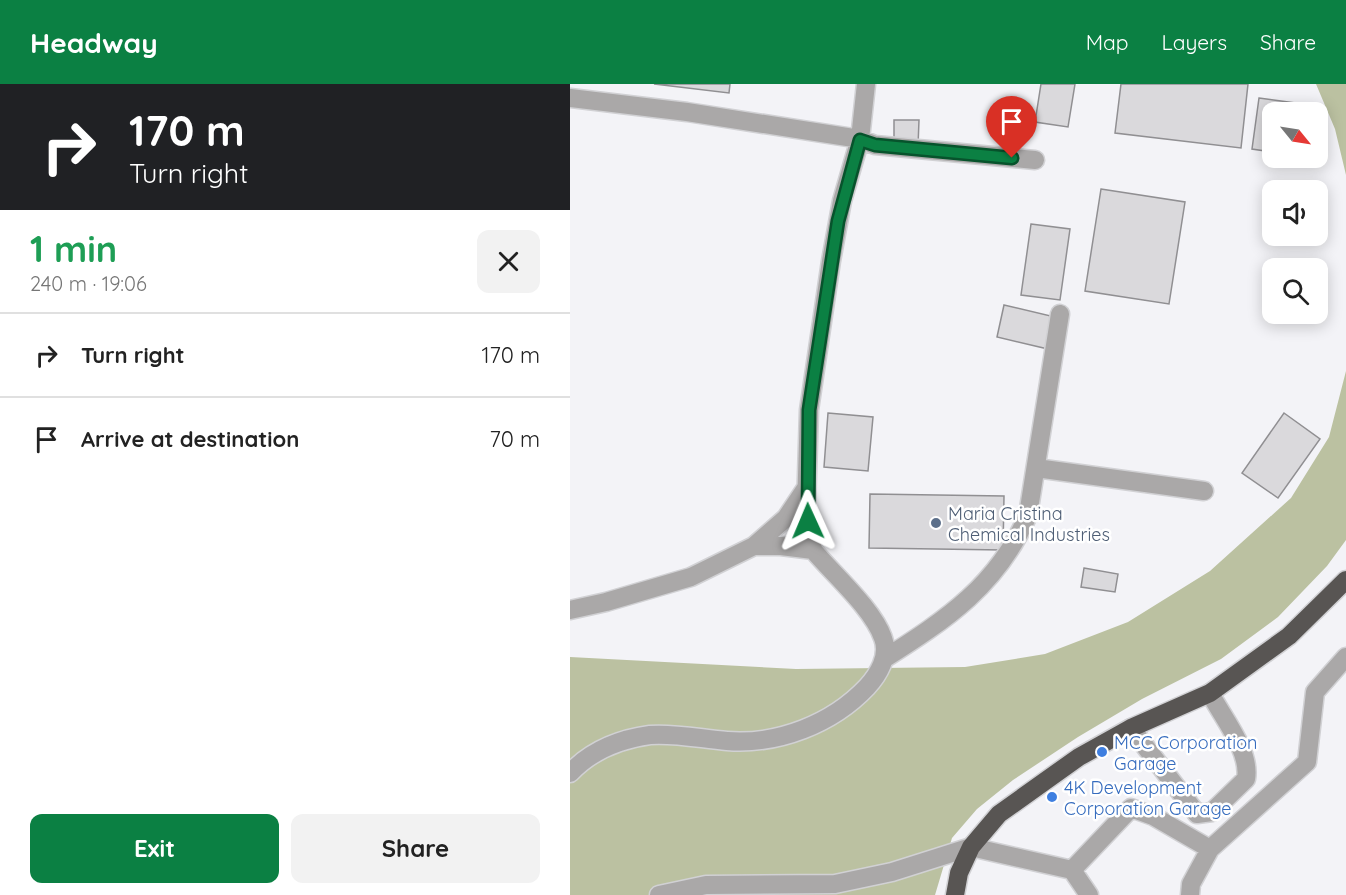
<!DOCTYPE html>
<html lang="en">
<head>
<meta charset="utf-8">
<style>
	body { margin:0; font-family:Quicksand,sans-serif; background:#f2f2f2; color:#222; height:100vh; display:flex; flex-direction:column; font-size:22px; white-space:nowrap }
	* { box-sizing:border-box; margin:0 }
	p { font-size:20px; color:#767676 }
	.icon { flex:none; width:33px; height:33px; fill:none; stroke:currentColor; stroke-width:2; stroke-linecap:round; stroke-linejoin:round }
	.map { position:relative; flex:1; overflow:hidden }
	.details { display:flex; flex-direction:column; background:#fff; width:570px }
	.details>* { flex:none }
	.hud { background:#202124; color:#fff; overflow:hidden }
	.needle { width:39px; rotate:120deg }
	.controls { position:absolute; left:692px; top:18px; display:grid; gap:12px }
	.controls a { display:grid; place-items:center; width:66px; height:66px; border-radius:12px; background:#fff; box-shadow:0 3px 15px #0003; font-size:30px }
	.pin { position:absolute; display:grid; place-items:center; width:51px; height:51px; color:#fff; margin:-62px -26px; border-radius:50% 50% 50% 0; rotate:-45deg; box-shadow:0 0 6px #0007 }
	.pin .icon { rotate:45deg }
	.me { position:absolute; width:66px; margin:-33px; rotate:359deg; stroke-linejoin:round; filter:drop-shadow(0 0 4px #0008) }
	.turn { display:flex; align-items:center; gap:21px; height:126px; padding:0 30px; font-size:27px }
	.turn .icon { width:78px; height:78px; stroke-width:2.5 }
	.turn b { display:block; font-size:42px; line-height:51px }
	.round { display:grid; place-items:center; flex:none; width:63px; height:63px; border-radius:12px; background:#f2f2f2 }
	.summary { display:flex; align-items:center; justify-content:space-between; height:102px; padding:0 30px }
	h1 { font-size:36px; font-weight:700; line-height:45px; color:#1e9e55 }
	.action { display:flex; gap:12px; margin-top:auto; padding:12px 30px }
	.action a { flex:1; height:69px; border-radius:12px; background:#0b8043; color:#fff; font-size:24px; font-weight:700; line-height:69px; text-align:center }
	.action a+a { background:#f2f2f2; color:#222 }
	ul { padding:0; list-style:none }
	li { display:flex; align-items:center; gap:18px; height:84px; padding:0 30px; border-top:2px solid #e0e0e0 }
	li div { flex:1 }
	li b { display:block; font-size:22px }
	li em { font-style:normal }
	header { display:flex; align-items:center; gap:36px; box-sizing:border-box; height:84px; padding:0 30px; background:#0b8043; color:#fff }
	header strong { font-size:28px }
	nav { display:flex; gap:33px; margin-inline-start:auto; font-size:21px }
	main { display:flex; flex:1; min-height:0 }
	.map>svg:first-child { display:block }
	.forest { fill:#bbc1a1 }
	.building { fill:#dad9dc; stroke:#908f92; stroke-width:1.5 }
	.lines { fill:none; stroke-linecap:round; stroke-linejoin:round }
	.minor-casing { stroke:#d1d1d4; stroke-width:21 }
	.highway-casing { stroke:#d1d1d4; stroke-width:21 }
	.minor { stroke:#aaa8a8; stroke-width:18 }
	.highway { stroke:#585553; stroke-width:18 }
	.route-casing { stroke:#07532c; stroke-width:15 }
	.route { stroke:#0b8043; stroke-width:10 }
	.service-dot { fill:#5c6f8a; stroke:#fff; stroke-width:2 }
	.shop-dot { fill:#3f7fe0; stroke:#fff; stroke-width:2 }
	.labels { text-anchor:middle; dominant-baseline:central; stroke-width:5; stroke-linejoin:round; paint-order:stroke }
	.service-label { font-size:18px; fill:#4e5e75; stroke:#fff; text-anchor:start }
	.shop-label { font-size:18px; fill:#366cbe; stroke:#fff; text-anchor:start }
</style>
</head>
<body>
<header>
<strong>Headway</strong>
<nav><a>Map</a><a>Layers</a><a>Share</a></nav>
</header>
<main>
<section class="details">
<div class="hud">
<div class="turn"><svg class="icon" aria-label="right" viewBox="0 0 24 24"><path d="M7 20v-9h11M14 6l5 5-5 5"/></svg><div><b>170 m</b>Turn right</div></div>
</div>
<div class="summary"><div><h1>1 min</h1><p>240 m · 19:06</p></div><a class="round"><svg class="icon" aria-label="close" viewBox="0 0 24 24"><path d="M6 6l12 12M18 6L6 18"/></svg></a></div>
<ul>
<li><svg class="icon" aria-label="right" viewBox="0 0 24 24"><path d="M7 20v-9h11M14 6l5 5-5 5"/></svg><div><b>Turn right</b></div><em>170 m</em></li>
<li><svg class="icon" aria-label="arrive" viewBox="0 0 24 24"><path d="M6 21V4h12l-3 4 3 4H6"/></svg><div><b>Arrive at destination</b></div><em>70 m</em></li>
</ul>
<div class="action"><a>Exit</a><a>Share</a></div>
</section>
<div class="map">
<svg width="776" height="811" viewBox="0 0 776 811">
	<rect width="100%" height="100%" fill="#f3f3f7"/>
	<!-- forest -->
	<path class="forest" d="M 746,0 L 776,0 L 776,91 L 765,45 Z
		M 776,287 L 776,456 L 757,482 L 708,533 L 651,575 L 572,615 L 508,653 L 443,696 L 407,725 L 382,754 L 365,811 L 0,811 L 0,573 L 226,585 L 395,583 L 475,570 L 558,538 L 640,487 L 721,414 L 759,353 Z"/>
	<!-- building -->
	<path class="building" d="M 84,0 L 160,0 L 159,9 Z
		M 471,0 L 505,0 L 498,43 L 465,38 Z
		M 551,0 L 678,0 L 671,64 L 545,49 Z
		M 689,14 L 725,19 L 724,28 L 702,28 L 702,68 L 682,65 Z
		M 324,36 L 349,36 L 348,62 L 324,62 Z
		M 531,105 L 615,118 L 599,220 L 515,207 Z
		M 461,140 L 500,145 L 490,216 L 451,211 Z
		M 434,221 L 485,233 L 478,265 L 427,253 Z
		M 258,329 L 303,333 L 298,387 L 254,383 Z
		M 714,329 L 750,355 L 708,414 L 672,389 Z
		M 300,410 L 434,412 L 433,466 L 299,464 Z
		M 514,484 L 548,490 L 545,508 L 511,503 Z"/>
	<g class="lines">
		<defs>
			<path id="minor" d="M 0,14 L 117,28 L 290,55 L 305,61 L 465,76
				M 466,384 L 634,407
				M 184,462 L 216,434 L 236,404
				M 0,526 L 36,518 L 121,493 L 184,462 L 211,462 L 243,466 L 236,424 L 239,326 L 261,177 L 272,117 L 290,55 L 296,0
				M 314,575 C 377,535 428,501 458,431 L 490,230
				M 561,644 L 627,730 L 642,728 L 676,695 C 681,667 652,633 640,609
				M 0,689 C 21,667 50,655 80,651 C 105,649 132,655 157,657 C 208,661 262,640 297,603 C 308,591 320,572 313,554 C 303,525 264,491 243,466
				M 502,786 L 519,811
				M 89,811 L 136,801 L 265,800 L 322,788 L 401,763 L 502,786 L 561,724 L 583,732 L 640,765 L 737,678 L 745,608 L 776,573
				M 620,811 L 621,800 L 640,765"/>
			<path id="highway" d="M 385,811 L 389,789 L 401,763 L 429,730 L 509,673 L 561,644 L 640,609 L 719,552 L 776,496"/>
		</defs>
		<!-- minor casing -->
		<use href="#minor" class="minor-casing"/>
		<!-- highway casing -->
		<use href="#highway" class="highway-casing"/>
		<!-- minor -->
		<use href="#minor" class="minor"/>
		<!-- highway -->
		<use href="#highway" class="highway"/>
	</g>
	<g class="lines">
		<defs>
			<path id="route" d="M 238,437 L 239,326 L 268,137 L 290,56 L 305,61 L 442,74"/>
		</defs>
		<!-- route casing -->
		<use href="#route" class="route-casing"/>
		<!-- route -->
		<use href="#route" class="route"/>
	</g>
	<!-- markers -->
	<circle class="service-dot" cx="366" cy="439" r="6"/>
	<g class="shop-dot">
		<circle cx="532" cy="668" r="6"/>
		<circle cx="482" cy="713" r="6"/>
	</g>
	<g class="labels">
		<!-- service labels -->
		<g class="service-label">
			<text x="378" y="429">Maria Cristina<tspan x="378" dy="21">Chemical Industries</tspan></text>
		</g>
		<!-- shop labels -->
		<g class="shop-label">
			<text x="544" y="658">MCC Corporation<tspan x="544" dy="21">Garage</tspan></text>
			<text x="494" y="703">4K Development<tspan x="494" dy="21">Corporation Garage</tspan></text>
		</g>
	</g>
</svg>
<div class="controls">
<a><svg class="needle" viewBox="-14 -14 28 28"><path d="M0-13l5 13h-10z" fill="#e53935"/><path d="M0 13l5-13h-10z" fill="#767676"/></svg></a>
<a><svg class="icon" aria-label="sound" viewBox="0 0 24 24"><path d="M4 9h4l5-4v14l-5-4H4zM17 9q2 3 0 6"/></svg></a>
<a><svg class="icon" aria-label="search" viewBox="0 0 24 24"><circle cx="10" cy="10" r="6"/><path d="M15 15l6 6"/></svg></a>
</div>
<div class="pin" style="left:442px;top:74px;background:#d93025"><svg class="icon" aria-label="arrive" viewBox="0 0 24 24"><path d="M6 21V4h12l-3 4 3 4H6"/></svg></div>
<svg class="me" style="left:238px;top:437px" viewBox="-20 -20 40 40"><path d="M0-17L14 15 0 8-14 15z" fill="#0b8043" stroke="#fff" stroke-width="4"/></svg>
</div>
</main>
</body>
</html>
